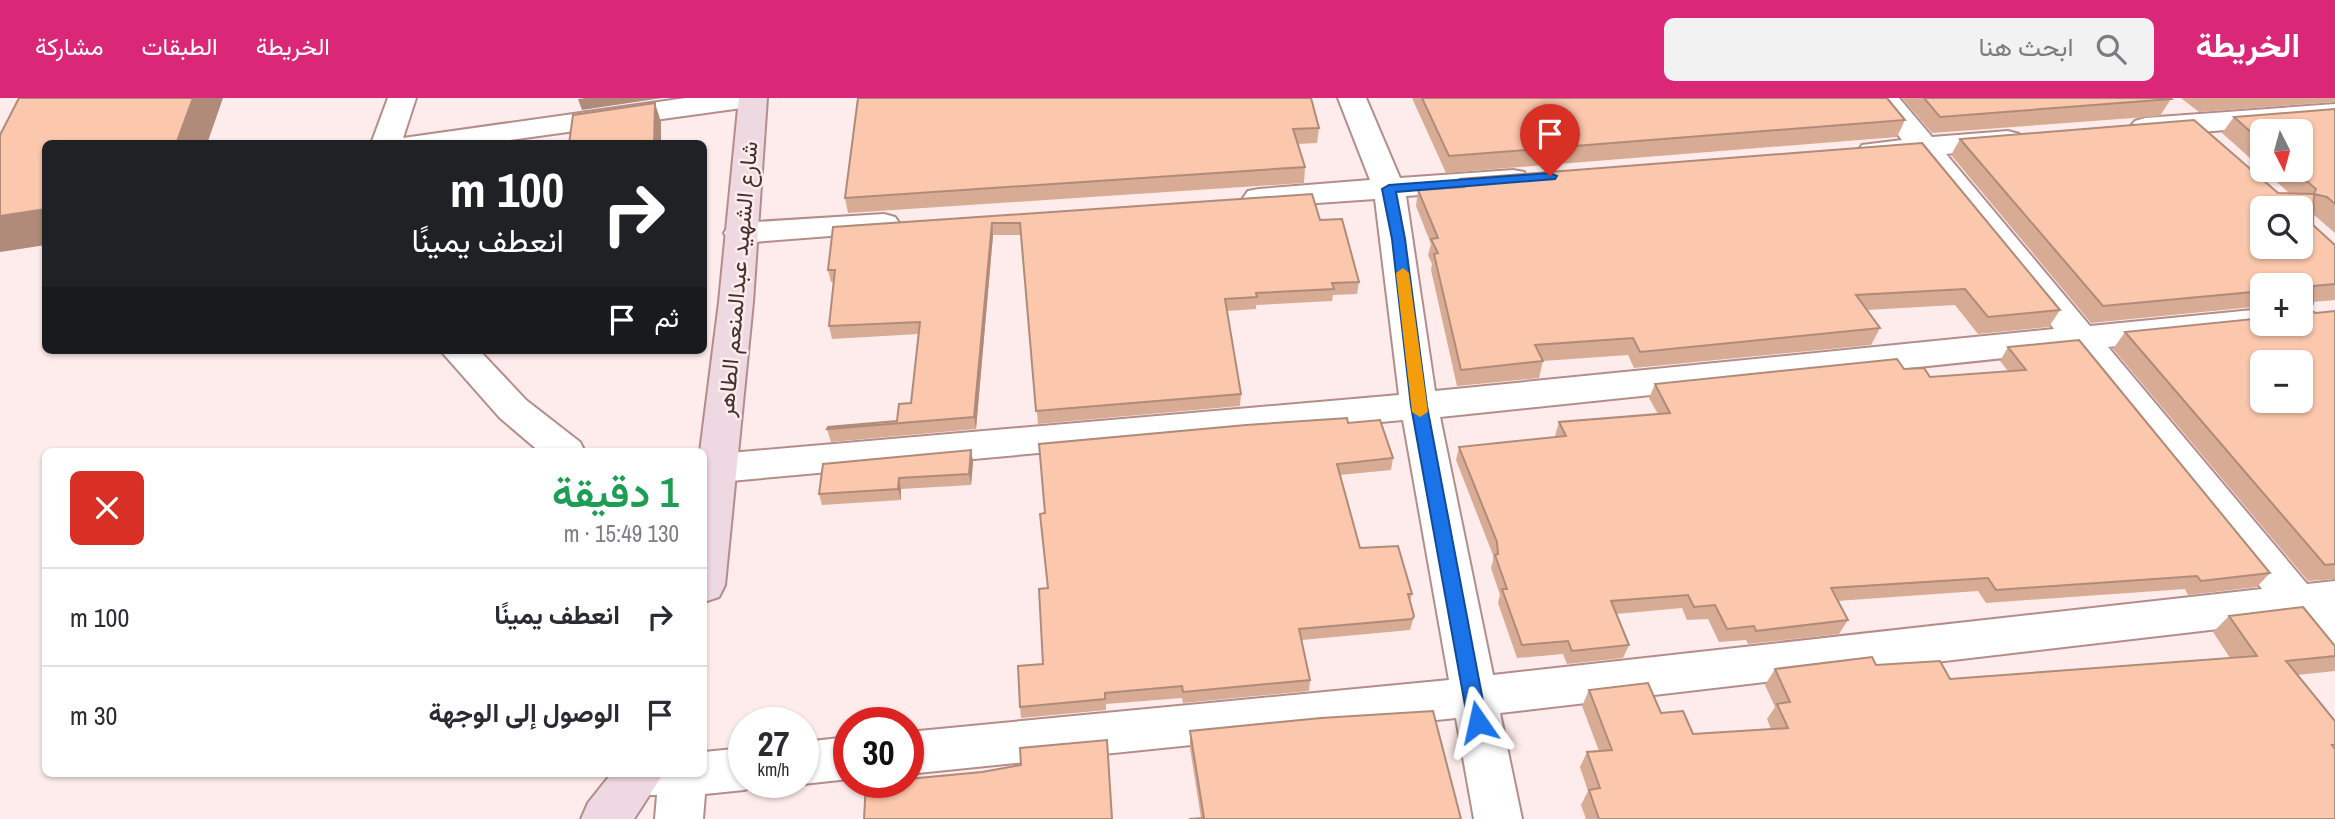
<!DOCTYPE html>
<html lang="ar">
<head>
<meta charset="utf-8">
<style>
	body { margin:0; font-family:"Archivo Narrow",Vazirmatn,sans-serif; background:#f2f2f3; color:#2b2b33; direction:rtl; height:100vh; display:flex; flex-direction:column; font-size:26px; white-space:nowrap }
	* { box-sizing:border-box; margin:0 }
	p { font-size:23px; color:#7c7c81 }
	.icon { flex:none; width:38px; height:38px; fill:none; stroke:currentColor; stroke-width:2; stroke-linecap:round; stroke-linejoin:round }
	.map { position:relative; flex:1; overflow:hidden; direction:ltr }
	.panel { position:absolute; left:42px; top:350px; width:665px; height:329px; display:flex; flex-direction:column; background:#fff; border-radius:10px; box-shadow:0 2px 5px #0004; direction:rtl }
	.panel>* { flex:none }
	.guide { position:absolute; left:42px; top:42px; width:665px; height:214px; border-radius:10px; box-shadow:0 2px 5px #0004; direction:rtl; background:#202124; color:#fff; overflow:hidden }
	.needle { width:46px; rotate:174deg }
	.fabs { position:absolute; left:2250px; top:21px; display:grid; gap:14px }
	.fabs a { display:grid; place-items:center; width:63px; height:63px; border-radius:10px; background:#fff; box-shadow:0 2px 5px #0004; font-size:35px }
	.speed { position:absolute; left:728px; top:609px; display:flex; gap:14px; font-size:35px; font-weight:700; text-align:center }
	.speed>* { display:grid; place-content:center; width:91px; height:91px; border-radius:50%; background:#fff; box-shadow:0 2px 5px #0004; line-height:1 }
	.speed small { font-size:18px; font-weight:400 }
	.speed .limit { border:10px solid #d22; background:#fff; color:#111 }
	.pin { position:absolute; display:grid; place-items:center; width:60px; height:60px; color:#fff; margin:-72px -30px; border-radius:50% 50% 50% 0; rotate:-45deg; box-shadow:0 0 7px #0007 }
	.pin .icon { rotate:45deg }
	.me { position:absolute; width:77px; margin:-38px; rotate:349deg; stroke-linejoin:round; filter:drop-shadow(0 0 5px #0008) }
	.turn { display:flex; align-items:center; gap:24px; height:147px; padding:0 28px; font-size:32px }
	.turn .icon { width:91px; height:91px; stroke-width:2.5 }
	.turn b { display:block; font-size:49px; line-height:60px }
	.then { display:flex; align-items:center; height:66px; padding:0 28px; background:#0003; gap:14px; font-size:26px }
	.round { display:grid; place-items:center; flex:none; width:74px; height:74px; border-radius:10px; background:#f2f2f3 }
	.head { display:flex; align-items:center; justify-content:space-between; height:119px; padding:0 28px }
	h1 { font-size:42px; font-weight:600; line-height:52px; color:#1e9e55 }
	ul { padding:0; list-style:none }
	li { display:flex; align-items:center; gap:21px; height:98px; padding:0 28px; border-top:2px solid #e1e1e2 }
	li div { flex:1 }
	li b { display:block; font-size:26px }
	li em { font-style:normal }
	header { display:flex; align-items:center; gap:42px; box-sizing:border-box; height:98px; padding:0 35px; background:#db2777; color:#fff }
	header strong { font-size:33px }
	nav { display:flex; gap:38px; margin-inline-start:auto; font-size:24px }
	.search { width:490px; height:63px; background:#f2f2f3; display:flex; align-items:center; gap:18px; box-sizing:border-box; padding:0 24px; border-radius:10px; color:#7c7c81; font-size:26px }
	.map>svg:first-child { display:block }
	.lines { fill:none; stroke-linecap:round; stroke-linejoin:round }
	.street-casing { stroke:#b48d8b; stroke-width:4 }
	.secondary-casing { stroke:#b48d8b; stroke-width:4 }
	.street { fill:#fff; fill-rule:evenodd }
	.secondary { fill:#eed8e1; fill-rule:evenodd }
	.wall { fill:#d8ab95; fill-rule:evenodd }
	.shaded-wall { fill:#b08b79 }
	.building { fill:#fbc7ad; stroke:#b08b79; stroke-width:2; fill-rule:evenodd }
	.route { fill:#1a73e8; stroke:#114b97; stroke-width:2 }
	.slow { fill:#f59e0b }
	.labels { text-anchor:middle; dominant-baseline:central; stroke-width:5; stroke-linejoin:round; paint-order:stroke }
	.street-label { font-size:23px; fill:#423131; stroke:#fdeceb }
</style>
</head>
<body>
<header>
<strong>الخريطة</strong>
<div class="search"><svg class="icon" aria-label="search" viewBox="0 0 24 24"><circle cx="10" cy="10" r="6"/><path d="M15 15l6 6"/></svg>ابحث هنا</div>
<nav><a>الخريطة</a><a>الطبقات</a><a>مشاركة</a></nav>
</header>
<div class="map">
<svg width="2335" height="721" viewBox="0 0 2335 721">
	<rect width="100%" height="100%" fill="#fdeceb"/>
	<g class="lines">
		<defs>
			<path id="street" d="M 388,0 L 416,0 L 403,40 L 686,0 L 763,0 L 759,6 L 749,9 L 481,46 L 371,46 Z
				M 1338,0 L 1366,0 L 1400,80 L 1513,72 L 1524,74 L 1528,81 L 1524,88 L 1513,90 L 1406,98 L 1435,293 L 2054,231 L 1916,58 L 1873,62 L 1862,59 L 1858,53 L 1862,47 L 1902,42 L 1870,0 L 1899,0 L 1932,39 L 2008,33 L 2019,36 L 2023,42 L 2019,48 L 1946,56 L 2090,228 L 2263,211 L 2263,226 L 2278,226 L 2275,230 L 2263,233 L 2108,249 L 2307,486 L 2335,483 L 2335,569 L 2320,564 L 2287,523 L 1500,615 L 1522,721 L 1474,721 L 1456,620 L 908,676 L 908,634 L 1449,582 L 1403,322 L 719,384 L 704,377 L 705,360 L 719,356 L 1399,297 L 1375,101 L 1259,109 L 1248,107 L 1243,100 L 1248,93 L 1259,91 L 1370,82 ZM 2071,253 L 2262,491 L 1493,577 L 1440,319 Z
				M 2335,6 L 2335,24 L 2145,38 L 2135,35 L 2130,29 L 2135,23 L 2145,20 Z
				M 884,116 L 895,119 L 900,126 L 895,133 L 740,145 L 729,142 L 724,135 L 729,128 L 740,125 Z
				M 440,252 L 479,252 L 526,302 L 580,344 L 585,354 L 540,354 L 500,320 Z
				M 849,639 L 849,681 L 803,686 L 799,684 L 803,684 L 803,644 Z
				M 744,650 L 744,684 L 761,686 L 744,692 L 705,696 L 703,721 L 655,721 L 657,697 L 639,697 L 622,691 L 615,676 L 704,676 L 704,654 Z"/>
			<path id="secondary" d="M 739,0 L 767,0 L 753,204 L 725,487 L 719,499 L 704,504 L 704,354 L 700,354 L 719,204 Z
				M 611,676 L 663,676 L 634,721 L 581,721 L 588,705 Z"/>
		</defs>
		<!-- street casing -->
		<use href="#street" class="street-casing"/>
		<!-- secondary casing -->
		<use href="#secondary" class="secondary-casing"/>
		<!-- street -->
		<use href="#street" class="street"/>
		<!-- secondary -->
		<use href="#secondary" class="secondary"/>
	</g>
	<!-- wall -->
	<path class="wall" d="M 858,0 L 1319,30 L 1317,45 L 1298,46 L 1305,69 L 1304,85 L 848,115 L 845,100 Z
		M 1412,0 L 1887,0 L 1905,22 L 1897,39 L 1446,75 Z
		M 1902,0 L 2169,0 L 2171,1 L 2160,18 L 1932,35 Z
		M 2181,0 L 2335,0 L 2335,4 L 2199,14 Z
		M 2335,11 L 2335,135 L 2313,116 L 2313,127 L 2335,147 L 2335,202 L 2313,204 L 2313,206 L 2308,212 L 2316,215 L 2335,213 L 2335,481 L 2308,483 L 2113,251 L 2125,234 L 2301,226 L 2301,187 L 2263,187 L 2263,208 L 2091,225 L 1951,57 L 1960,41 L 2278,95 L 2289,95 L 2222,35 L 2234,19 ZM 2263,33 L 2301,72 L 2263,72 Z
		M 1922,45 L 2060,212 L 2049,229 L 1978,236 L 1955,207 L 1867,212 L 1880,230 L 1871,247 L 1634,270 L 1628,257 L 1543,263 L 1539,280 L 1457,288 L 1431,172 L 1432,166 L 1428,157 L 1431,146 L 1416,108 L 1418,92 L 1459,89 L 1460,81 Z
		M 1312,96 L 1320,122 L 1359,184 L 1357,196 L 1333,197 L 1332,203 L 1256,207 L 1256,211 L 1227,213 L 1241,296 L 1240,308 L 1038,326 L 1021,137 L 993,137 L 976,331 L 831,344 L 827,331 L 897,323 L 911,305 L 918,236 L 832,241 L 829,228 L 833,184 L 831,184 L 828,172 L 833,129 Z
		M 2008,249 L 2270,475 L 2257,489 L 2188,497 L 2185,491 L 1986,505 L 1978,493 L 1837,503 L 1848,522 L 1839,536 L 1748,546 L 1746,542 L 1719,544 L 1708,521 L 1687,522 L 1682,510 L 1616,516 L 1629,547 L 1623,560 L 1567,566 L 1563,556 L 1517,560 L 1498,505 L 1500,497 L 1491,470 L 1493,463 L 1493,457 L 1456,362 L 1459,349 L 1556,339 L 1555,338 L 1559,324 L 1658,316 L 1649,300 L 1655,286 L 1904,271 L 1930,279 L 2008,273 L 2000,263 Z
		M 1348,325 L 1393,360 L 1391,372 L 1340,377 L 1360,450 L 1412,496 L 1410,503 L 1414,518 L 1410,532 L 1302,542 L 1310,582 L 1309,593 L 1183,605 L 1182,600 L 1106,606 L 1106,612 L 1021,620 L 1020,609 L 1043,566 L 1048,490 L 1045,415 Z
		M 971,352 L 973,364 L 971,387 L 901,391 L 901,402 L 822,407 L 819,396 Z
		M 2229,518 L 2335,548 L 2335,573 L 2297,577 L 2335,623 L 2335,721 L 1586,721 L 1581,707 L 1588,693 L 1580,669 L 1587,654 L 1599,653 L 1582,608 L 1589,592 L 1661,615 L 1693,636 L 1771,631 L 1767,621 L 1775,609 L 1765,587 L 1775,571 L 1876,567 L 1950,581 L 2230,560 L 2213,534 Z
		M 1190,633 L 1461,721 L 1201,720 L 1190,650 Z"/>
	<!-- shaded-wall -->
	<path class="shaded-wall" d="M 193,0 L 223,0 L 207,46 L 176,46 Z
		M 586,0 L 662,0 L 582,12 L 578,1 Z
		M 655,5 L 661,24 L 661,46 L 654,46 Z
		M 46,111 L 46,147 L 0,154 L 0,118 Z
		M 992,125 L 993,137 L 976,331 L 974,319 Z
		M 2313,206 L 2301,220 L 2301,209 Z
		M 971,352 L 973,364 L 971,387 L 969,376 Z
		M 899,380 L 901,391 L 901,402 L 898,391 Z"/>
	<!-- building -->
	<path class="building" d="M 19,0 L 193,0 L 176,46 L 46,46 L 46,111 L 0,118 L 0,37 Z
		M 858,0 L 1311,0 L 1319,30 L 1293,31 L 1305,69 L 845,100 Z
		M 1422,0 L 1887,0 L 1905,22 L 1449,58 Z
		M 1924,0 L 2169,0 L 2171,1 L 1940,19 Z
		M 655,5 L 654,46 L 569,46 L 573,17 Z
		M 2335,11 L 2335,106 L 2327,99 L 2314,96 L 2316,91 L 2294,72 L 2301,72 L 2301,33 L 2263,33 L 2263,45 L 2234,19 Z
		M 2194,22 L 2278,95 L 2314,96 L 2313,127 L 2335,147 L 2335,186 L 2313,188 L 2313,206 L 2301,209 L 2301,187 L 2263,187 L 2263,193 L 2103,208 L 1960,41 ZM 2263,110 L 2301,110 L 2301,149 L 2263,149 Z
		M 1922,45 L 2060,212 L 1988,219 L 1965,191 L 1856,197 L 1880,230 L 1640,254 L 1633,240 L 1535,247 L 1543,263 L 1461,272 L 1434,156 L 1438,155 L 1431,141 L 1438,140 L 1418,92 L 1464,89 L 1460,81 Z
		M 1312,96 L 1320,122 L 1342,121 L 1359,184 L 1332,185 L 1334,191 L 1256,195 L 1257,199 L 1225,201 L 1241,296 L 1036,313 L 1020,125 L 992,125 L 974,319 L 827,331 L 828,329 L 897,323 L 899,306 L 911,305 L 920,224 L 829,228 L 835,172 L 828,172 L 833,129 Z
		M 2301,209 L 2316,215 L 2335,213 L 2335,466 L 2325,467 L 2125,234 L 2263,220 L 2263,226 L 2301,226 ZM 2263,264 L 2301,264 L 2301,303 L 2263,303 Z
		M 2079,242 L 2270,475 L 2201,483 L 2197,478 L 1996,492 L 1988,480 L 1831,490 L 1848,522 L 1756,533 L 1754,528 L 1727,531 L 1715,507 L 1694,509 L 1688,497 L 1611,503 L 1629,547 L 1572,553 L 1568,543 L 1522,547 L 1502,491 L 1507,491 L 1495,457 L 1498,456 L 1497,444 L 1459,349 L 1566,338 L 1559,324 L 1670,315 L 1655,286 L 1897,261 L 1904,271 L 1924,270 L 1930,279 L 2026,272 L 2008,249 Z
		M 1347,320 L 1348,325 L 1380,322 L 1393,360 L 1337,366 L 1360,450 L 1398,448 L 1412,496 L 1408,496 L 1414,518 L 1412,521 L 1299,531 L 1310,582 L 1183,594 L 1182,588 L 1105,595 L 1105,601 L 1020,609 L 1018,568 L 1043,566 L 1039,491 L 1048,490 L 1040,416 L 1045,415 L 1039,346 L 1246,327 Z
		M 971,352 L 969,376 L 899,380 L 898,391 L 819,396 L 823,366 Z
		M 2303,509 L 2335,548 L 2335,558 L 2286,563 L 2335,623 L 2335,647 L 2332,647 L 2335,651 L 2335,721 L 1599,721 L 1589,692 L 1600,690 L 1587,654 L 1612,652 L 1589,592 L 1648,585 L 1661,615 L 1683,613 L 1693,636 L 1788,630 L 1777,606 L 1790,604 L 1775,571 L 1872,559 L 1876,567 L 1940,563 L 1950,581 L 2257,558 L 2229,518 Z
		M 1433,613 L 1461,721 L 1189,721 L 1204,720 L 1190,633 L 1321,620 Z
		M 1107,642 L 1112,721 L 864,721 L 866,685 L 908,684 L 908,681 L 982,674 L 1021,667 L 1020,650 Z"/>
	<!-- route -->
	<path class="route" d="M 1550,75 L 1557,78 L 1555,81 L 1396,94 L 1405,141 L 1427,308 L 1487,624 L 1485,629 L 1471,629 L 1468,624 L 1411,308 L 1392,141 L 1382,91 L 1389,87 Z"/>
	<!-- slow -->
	<path class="slow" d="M 1403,170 L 1409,175 L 1428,314 L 1420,319 L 1412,314 L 1396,175 Z"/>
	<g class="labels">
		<!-- street labels -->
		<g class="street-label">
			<text transform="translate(737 181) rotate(-85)">شارع الشهيد عبدالمنعم الطاهر</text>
		</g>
	</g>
</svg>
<div class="fabs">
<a><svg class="needle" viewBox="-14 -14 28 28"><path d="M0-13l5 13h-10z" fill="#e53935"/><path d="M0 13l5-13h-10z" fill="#7c7c81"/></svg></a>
<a><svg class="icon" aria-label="search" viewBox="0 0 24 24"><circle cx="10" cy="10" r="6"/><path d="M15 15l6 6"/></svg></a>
<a>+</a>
<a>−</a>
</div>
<div class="speed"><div>27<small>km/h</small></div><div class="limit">30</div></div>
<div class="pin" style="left:1550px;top:78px;background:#d93025"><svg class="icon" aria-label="arrive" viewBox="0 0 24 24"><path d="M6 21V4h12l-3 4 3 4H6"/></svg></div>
<svg class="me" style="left:1478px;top:624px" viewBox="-20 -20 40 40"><path d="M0-17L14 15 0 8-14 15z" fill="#1a73e8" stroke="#fff" stroke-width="4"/></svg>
<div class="guide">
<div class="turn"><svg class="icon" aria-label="right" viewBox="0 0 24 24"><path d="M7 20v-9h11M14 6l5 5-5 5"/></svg><div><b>100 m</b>انعطف يمينًا</div></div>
<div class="then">ثم<svg class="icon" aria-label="arrive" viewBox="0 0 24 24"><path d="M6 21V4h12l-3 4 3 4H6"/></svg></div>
</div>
<section class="panel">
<div class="head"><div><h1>1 دقيقة</h1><p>130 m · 15:49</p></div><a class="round" style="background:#d93025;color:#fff"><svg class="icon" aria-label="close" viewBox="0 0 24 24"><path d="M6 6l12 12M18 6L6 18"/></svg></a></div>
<ul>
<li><svg class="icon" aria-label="right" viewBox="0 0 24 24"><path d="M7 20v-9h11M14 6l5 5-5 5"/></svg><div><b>انعطف يمينًا</b></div><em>100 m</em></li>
<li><svg class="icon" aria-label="arrive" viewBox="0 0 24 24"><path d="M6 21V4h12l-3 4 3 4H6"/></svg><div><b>الوصول إلى الوجهة</b></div><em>30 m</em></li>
</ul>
</section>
</div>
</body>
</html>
